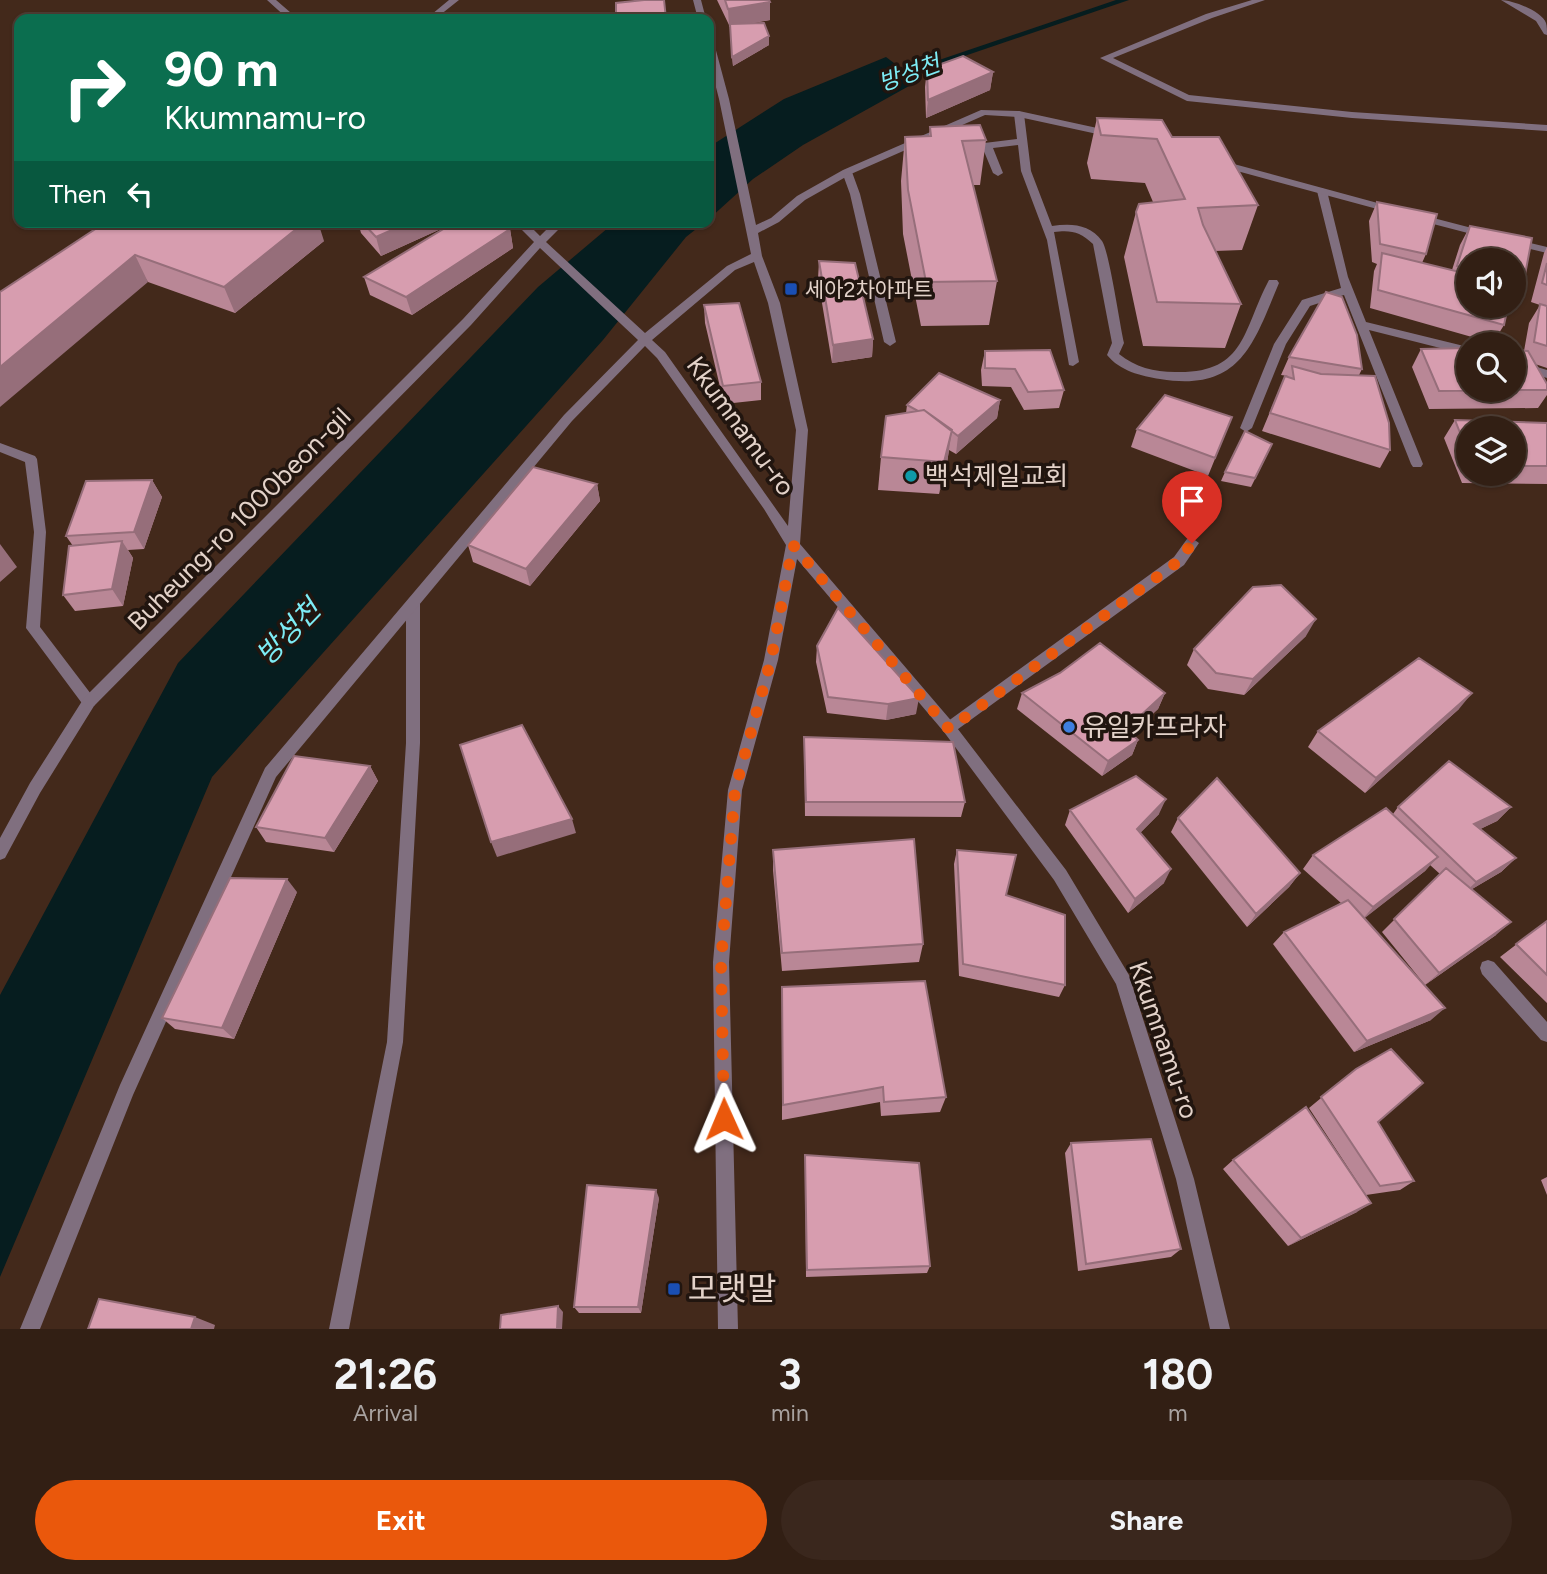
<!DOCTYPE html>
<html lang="en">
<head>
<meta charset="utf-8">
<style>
	body { margin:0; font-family:Figtree,"Noto Sans KR",sans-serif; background:#3a271d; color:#f1f3f6; height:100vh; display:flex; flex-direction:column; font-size:26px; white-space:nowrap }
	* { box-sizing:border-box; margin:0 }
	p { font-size:23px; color:#a8a2a0 }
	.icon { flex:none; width:38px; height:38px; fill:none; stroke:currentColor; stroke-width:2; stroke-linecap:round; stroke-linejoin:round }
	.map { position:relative; height:1329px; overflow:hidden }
	.drawer { display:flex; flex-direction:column; background:#321f14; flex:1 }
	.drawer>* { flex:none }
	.top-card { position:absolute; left:14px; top:14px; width:700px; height:214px; border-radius:14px; box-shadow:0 2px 5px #0004,0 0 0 2px #4d3d34; background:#0b6e4f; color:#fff; overflow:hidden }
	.fabs { position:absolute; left:1456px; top:248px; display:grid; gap:14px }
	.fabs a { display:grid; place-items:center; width:70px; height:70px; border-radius:50%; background:#321f14; box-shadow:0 2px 5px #0004,0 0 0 2px #4d3d34; font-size:35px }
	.pin { position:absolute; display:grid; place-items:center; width:60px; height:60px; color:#fff; margin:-72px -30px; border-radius:50% 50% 50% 0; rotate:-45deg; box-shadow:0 0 7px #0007 }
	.pin .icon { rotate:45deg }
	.me { position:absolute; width:77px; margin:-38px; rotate:359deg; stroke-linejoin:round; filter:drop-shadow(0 0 5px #0008) }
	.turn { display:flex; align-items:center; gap:24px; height:147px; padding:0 35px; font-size:32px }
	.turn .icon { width:91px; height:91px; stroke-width:2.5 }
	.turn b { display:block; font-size:49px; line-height:60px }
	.then { display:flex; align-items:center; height:66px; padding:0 35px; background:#0003; gap:14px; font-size:26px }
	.eta { display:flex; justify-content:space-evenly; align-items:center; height:119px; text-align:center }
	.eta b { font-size:42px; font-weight:700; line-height:49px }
	.action { display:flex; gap:14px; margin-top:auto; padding:14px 35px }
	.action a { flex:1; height:80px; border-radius:42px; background:#ea580c; color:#fff; font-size:28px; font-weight:700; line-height:80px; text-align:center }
	.action a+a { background:#3a271d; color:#f1f3f6 }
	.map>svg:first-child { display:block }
	.water { fill:#061d1f }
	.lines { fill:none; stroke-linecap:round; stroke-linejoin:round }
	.stream { fill:#061d1f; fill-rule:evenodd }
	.service { fill:#806f7f; fill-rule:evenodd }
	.minor { fill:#806f7f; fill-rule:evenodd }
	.wall { fill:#b98796; fill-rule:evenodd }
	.shaded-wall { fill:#966e7a }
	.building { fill:#d79daf; stroke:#966e7a; stroke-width:2 }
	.route { stroke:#ea580c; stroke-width:12; stroke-dasharray:0 21.6 }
	.transit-dot { fill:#1a4fb4; stroke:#21150f; stroke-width:2.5 }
	.culture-dot { fill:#0f9aa8; stroke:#21150f; stroke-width:2.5 }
	.shop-dot { fill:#3f7fe0; stroke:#21150f; stroke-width:2.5 }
	.labels { text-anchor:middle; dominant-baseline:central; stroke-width:7; stroke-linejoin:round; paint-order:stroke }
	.far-poi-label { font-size:21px; fill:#e3d2c9; stroke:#21150f; text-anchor:start }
	.far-water-label { font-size:23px; font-style:italic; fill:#7decf5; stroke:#21150f }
	.street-label { font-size:26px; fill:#e3d2c9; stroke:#21150f }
	.poi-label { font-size:26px; fill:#e3d2c9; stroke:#21150f; text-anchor:start }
	.water-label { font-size:28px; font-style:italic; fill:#7decf5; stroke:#21150f }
	.near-poi-label { font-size:32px; fill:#e3d2c9; stroke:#21150f; text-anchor:start }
</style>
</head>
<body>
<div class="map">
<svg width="1547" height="1329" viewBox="0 0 1547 1329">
	<rect width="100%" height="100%" fill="#43291b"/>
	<!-- water -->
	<path class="water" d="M 886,57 L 918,81 L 803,145 L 753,179 L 709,219 L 709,147 L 784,99 Z
		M 615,222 L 705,222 L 686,237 L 603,340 L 212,777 L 0,1277 L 0,995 L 178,663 L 538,287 Z"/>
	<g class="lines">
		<!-- stream -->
		<path class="stream" d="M 1116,0 L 1129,0 L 894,80 L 886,78 Z"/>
		<!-- service -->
		<path class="service" d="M 449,0 L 459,0 L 435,19 L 426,19 Z
			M 1252,0 L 1265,0 L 1212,18 L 1113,58 L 1189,95 L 1352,112 L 1547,125 L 1547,131 L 1352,118 L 1187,101 L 1100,58 L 1206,14 Z
			M 1501,0 C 1512,0 1542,11 1546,23 C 1547,26 1547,31 1547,35 L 1544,34 L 1536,21 Z
			M 1019,111 L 1024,114 L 1031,171 L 1052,226 C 1071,223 1090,224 1102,241 C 1109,250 1120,326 1124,343 L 1119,354 C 1135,367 1154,372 1175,372 C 1246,374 1242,331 1269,280 L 1277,280 L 1279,283 C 1253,345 1240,392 1160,379 C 1141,376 1120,371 1107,355 L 1112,343 L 1093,244 C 1080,232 1072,230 1054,232 L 1079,362 L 1073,366 L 1069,365 L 1047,240 L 1021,171 L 1018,145 L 993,148 L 1003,173 L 998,176 L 993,173 L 983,149 L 968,151 L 963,148 L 968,145 L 1017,139 L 1014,114 Z
			M 847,169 L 852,172 L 860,194 L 896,342 L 890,346 L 884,342 L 850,194 L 842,172 Z
			M 1322,188 L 1327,191 L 1348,277 L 1366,322 L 1468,347 L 1468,355 L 1369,330 L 1423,464 L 1421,467 L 1413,467 L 1411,464 L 1344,295 L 1310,306 L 1286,344 L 1252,428 L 1246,432 L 1240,428 L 1274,344 L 1302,300 L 1341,288 L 1317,191 Z
			M 1514,360 L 1547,370 L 1547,378 L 1514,368 Z
			M 0,443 L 35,456 L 37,459 L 46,532 L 40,627 L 94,698 L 96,702 L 94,706 L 84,706 L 26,628 L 34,532 L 25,462 L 0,452 Z
			M 1192,538 L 1199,543 L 1184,565 L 954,732 L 949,734 L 944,732 L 942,728 L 944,724 L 1174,557 L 1187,539 Z
			M 413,598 L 420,603 L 420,743 L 403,1042 L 349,1329 L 329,1329 L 387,1042 L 406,743 L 406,603 Z
			M 1488,960 L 1494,962 L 1547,1022 L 1547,1042 L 1541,1040 L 1482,974 L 1480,968 L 1482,962 Z"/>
		<!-- minor -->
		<path class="minor" d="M 267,0 L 276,0 L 298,19 L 288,19 Z
			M 693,0 L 701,0 L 706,19 L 698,19 Z
			M 709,40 L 714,43 L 729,99 L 756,225 L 771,218 L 797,196 L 843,170 L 981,110 L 1019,111 L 1111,131 L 1116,134 L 1111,137 L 1019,117 L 985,115 L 851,174 L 805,200 L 779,222 L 758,233 L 762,256 L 780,303 L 808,430 L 800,544 L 954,724 L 1066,870 L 1129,975 L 1194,1179 L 1230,1329 L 1210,1329 L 1176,1179 L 1116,984 L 1054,880 L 944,732 L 797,559 L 778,660 L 742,790 L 729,962 L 738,1329 L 718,1329 L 713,962 L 728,790 L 764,660 L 786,545 L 764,509 L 657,358 L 645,346 L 572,421 L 276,777 L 133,1095 L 40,1329 L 20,1329 L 120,1085 L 265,768 L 564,415 L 638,340 L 540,248 L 471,325 L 94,706 L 40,793 L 5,858 L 0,860 L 0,838 L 30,783 L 84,698 L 463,319 L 534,242 L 514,222 L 526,222 L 540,236 L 554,222 L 566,222 L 546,242 L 645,333 L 727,266 L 751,254 L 719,99 L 709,60 ZM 754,262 L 768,303 L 796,430 L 788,526 L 665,352 L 652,340 L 735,270 Z
			M 1219,160 L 1396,208 L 1397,210 L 1392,213 L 1215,165 L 1215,161 Z
			M 1418,214 L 1491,233 L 1492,235 L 1487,238 L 1414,219 L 1413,217 Z
			M 1513,239 L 1547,247 L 1547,253 L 1509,244 L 1508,242 Z"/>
	</g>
	<!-- wall -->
	<path class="wall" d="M 717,0 L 769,0 L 770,2 L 770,20 L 748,24 L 769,36 L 769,45 L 733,66 L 730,27 Z
		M 927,69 L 993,72 L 990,90 L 926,118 L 925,87 Z
		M 1097,118 L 1172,137 L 1258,205 L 1242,250 L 1215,251 L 1241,304 L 1225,348 L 1143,346 L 1124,257 L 1136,212 L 1153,202 L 1145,183 L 1091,179 L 1087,163 Z
		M 930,127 L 986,140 L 980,185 L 973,185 L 997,281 L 989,325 L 921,326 L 903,234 L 901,181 L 905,137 L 929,136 Z
		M 1377,202 L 1437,214 L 1426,254 L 1422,263 L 1452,270 L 1460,245 L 1470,226 L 1532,238 L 1524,280 L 1514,297 L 1514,261 L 1468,261 L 1468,306 L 1508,306 L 1504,325 L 1493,343 L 1370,308 L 1374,271 L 1377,264 L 1372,262 L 1369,221 Z
		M 106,222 L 324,241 L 235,313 L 148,282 Z
		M 358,222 L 495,222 L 510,229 L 513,248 L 412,315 L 370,295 L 364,277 L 454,223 L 381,256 L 361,233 Z
		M 1547,247 L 1547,368 L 1535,364 L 1547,384 L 1547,395 L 1538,408 L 1429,409 L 1412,367 L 1421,349 L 1524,351 L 1529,323 L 1540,305 L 1531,302 L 1544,253 Z
		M 819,261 L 873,339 L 872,357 L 832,363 L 818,279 Z
		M 704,305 L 761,382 L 761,400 L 724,404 L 705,323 Z
		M 985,351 L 1064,390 L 1059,408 L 1024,410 L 1011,387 L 982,386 L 981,370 Z
		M 1289,357 L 1362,369 L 1359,375 L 1390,450 L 1380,468 L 1262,431 L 1285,376 L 1288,376 L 1281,375 Z
		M 1000,400 L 997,418 L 956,454 L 949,450 L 947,463 L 939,494 L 878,490 L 881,457 L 906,413 L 907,405 Z
		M 1232,417 L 1208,476 L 1131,447 L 1137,429 Z
		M 1455,420 L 1547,423 L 1547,484 L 1462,483 L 1444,438 ZM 1468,429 L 1514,429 L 1514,474 L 1468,474 Z
		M 1268,453 L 1251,487 L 1221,481 L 1225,472 Z
		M 152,480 L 162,497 L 144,549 L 128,550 L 133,558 L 123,606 L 75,611 L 63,595 L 73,546 L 66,536 Z
		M 597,484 L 600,501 L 530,586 L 473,562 L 468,545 Z
		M 1306,636 L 1244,695 L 1208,689 L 1187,665 L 1194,649 Z
		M 817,646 L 916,714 L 886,720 L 827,713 L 816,662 Z
		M 1022,693 L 1165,693 L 1158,709 L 1131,734 L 1138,740 L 1132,755 L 1102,776 L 1017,709 Z
		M 1459,709 L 1365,793 L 1308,747 L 1318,731 Z
		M 804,737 L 965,802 L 961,817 L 805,816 Z
		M 370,766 L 378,781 L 334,852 L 266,842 L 256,827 Z
		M 1398,807 L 1511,807 L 1497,821 L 1480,829 L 1516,858 L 1501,872 L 1472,889 L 1496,935 L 1425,985 L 1382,932 L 1440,874 L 1430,865 L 1425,871 L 1364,918 L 1431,1020 L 1354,1052 L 1273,944 L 1284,932 L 1341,903 L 1303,869 L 1313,855 L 1393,814 Z
		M 1070,810 L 1159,814 L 1140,833 L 1164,883 L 1128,913 L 1065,825 Z
		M 1178,818 L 1300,873 L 1289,887 L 1247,927 L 1171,832 Z
		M 773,850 L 923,944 L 919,962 L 782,971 L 773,870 Z
		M 957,850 L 1006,895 L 1065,985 L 1059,997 L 959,976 L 954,864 Z
		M 297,892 L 234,1039 L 175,1029 L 162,1018 Z
		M 1547,921 L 1547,1003 L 1500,957 Z
		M 782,987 L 946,1097 L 940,1112 L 881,1116 L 880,1102 L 782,1120 Z
		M 1356,1069 L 1378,1122 L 1414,1181 L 1400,1190 L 1366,1195 L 1309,1108 Z
		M 1071,1143 L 1181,1249 L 1171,1257 L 1078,1271 L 1065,1153 Z
		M 805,1155 L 930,1266 L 927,1273 L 806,1277 Z
		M 1233,1160 L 1357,1212 L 1288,1246 L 1223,1169 Z
		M 1547,1177 L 1547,1195 L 1541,1180 Z
		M 659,1198 L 641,1313 L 579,1313 L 574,1307 Z"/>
	<!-- shaded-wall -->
	<path class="shaded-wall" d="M 770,2 L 770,20 L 729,27 L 728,9 Z
		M 769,36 L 769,45 L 733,66 L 732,57 Z
		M 993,72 L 990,90 L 926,118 L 928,100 Z
		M 305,222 L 318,222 L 324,241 L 235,313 L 224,287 Z
		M 410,222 L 456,222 L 381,256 L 376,237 Z
		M 510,229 L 513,248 L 412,315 L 406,297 Z
		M 135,255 L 148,282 L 0,407 L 0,367 Z
		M 873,339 L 872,357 L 832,363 L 833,345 Z
		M 1000,400 L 997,418 L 956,454 L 958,436 Z
		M 952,430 L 947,463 L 939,494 L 944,462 Z
		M 152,480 L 162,497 L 144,549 L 134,532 Z
		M 597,484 L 600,501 L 530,586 L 526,569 Z
		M 122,541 L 133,558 L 123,606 L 112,589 Z
		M 0,544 L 17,567 L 0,582 Z
		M 1316,619 L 1306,636 L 1244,695 L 1253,679 Z
		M 1165,693 L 1158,709 L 1119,745 L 1126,729 Z
		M 1472,693 L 1459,709 L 1365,793 L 1376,778 Z
		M 919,698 L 916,714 L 886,720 L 888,704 Z
		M 1138,740 L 1132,755 L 1102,776 L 1108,761 Z
		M 370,766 L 378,781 L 334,852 L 325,838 Z
		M 1166,799 L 1159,814 L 1130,843 L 1137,829 Z
		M 1511,807 L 1497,821 L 1460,839 L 1474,824 Z
		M 572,819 L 576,833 L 497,857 L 491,842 Z
		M 1438,857 L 1425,871 L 1361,921 L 1373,907 Z
		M 1516,858 L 1501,872 L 1462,895 L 1476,882 Z
		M 1171,869 L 1164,883 L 1128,913 L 1135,899 Z
		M 1300,873 L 1289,887 L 1247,927 L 1256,914 Z
		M 287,879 L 297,892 L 234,1039 L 222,1028 Z
		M 1511,922 L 1496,935 L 1425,985 L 1439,973 Z
		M 1445,1008 L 1431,1020 L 1354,1052 L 1367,1041 Z
		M 656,1190 L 659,1198 L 641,1313 L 638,1307 Z
		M 1371,1203 L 1357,1212 L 1288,1246 L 1301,1238 Z
		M 558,1306 L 563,1312 L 562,1329 L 557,1329 Z
		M 195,1317 L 215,1325 L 214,1329 L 191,1329 Z"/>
	<!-- building -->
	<path class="building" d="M 644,0 L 664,0 L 666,19 L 616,19 L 616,3 Z
		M 725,0 L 769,0 L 770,2 L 728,9 Z
		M 764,23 L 769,36 L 732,57 L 730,24 Z
		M 963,56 L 993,72 L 928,100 L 927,69 Z
		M 1097,118 L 1162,120 L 1172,137 L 1219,137 L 1258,205 L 1198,208 L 1203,225 L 1241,304 L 1157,302 L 1136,212 L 1139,204 L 1185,199 L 1157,139 L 1101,135 Z
		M 980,125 L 986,140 L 962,141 L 997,281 L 926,282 L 908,190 L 905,137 L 931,136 L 930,127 Z
		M 1377,202 L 1437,214 L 1426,254 L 1380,244 Z
		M 106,222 L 305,222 L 224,287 L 135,255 L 0,367 L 0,292 Z
		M 362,222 L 410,222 L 376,237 Z
		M 455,222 L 495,222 L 510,229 L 406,297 L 364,277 Z
		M 1470,226 L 1532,238 L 1524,280 L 1514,278 L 1514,261 L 1468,261 L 1468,268 L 1457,266 Z
		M 1382,253 L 1468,274 L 1468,306 L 1508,306 L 1504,325 L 1378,290 Z
		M 819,261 L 855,263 L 873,339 L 833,345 Z
		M 1547,263 L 1547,285 L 1542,283 Z
		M 1326,292 L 1342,297 L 1357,335 L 1362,369 L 1289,357 Z
		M 739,303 L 761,382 L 723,386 L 704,305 Z
		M 1540,304 L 1547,306 L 1547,346 L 1534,342 Z
		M 1468,348 L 1468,390 L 1514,390 L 1439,391 L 1421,349 Z
		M 1050,350 L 1064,390 L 1028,392 L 1015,369 L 985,368 L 985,351 Z
		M 1514,350 L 1528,351 L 1547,384 L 1547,390 L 1514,390 Z
		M 1292,366 L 1321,374 L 1375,376 L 1389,423 L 1390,450 L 1270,413 L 1285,376 L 1294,379 Z
		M 939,373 L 1000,400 L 958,436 L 924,410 L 918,411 L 907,405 Z
		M 1165,395 L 1232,417 L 1215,458 L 1137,429 Z
		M 924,410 L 952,430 L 944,462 L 881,457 L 886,416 Z
		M 1455,420 L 1547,423 L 1547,466 L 1514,466 L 1514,429 L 1468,429 L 1468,453 Z
		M 1245,431 L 1272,444 L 1255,478 L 1225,472 Z
		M 533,467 L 597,484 L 526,569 L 468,545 Z
		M 152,480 L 134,532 L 66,536 L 86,481 Z
		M 122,541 L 112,589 L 63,595 L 69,546 Z
		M 1281,585 L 1316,619 L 1253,679 L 1216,673 L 1194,649 L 1253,587 Z
		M 838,608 L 919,698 L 888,704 L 828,697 L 817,646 Z
		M 1100,643 L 1165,693 L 1126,729 L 1138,740 L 1108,761 L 1022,693 L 1060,673 Z
		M 1419,658 L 1472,693 L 1376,778 L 1318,731 Z
		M 522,725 L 572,819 L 491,842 L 460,745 Z
		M 804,737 L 953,742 L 965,802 L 806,802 Z
		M 294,756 L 370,766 L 325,838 L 256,827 Z
		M 1449,761 L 1511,807 L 1474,824 L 1516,858 L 1476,882 L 1398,807 Z
		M 1136,776 L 1166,799 L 1137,829 L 1171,869 L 1135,899 L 1070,810 Z
		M 1217,778 L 1300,873 L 1256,914 L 1178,818 Z
		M 1386,808 L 1438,857 L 1373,907 L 1313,855 Z
		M 914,839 L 923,944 L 782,953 L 773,850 Z
		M 957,850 L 1016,855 L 1006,895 L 1065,915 L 1065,985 L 963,964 Z
		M 1446,868 L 1511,922 L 1439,973 L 1394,919 Z
		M 230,878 L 287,879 L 222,1028 L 162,1018 Z
		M 1348,900 L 1445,1008 L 1367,1041 L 1284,932 Z
		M 1547,921 L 1547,975 L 1516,944 Z
		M 925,981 L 946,1097 L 884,1102 L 883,1087 L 783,1105 L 782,987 Z
		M 1391,1049 L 1423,1083 L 1378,1122 L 1414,1181 L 1380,1186 L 1321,1097 L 1356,1069 Z
		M 1306,1107 L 1371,1203 L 1301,1238 L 1233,1160 Z
		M 1151,1139 L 1181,1249 L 1086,1264 L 1071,1143 Z
		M 805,1155 L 919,1163 L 930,1266 L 807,1270 Z
		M 587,1185 L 656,1190 L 638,1307 L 574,1307 Z
		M 99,1299 L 195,1317 L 191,1329 L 88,1329 Z
		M 558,1306 L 557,1329 L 500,1329 L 501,1315 Z"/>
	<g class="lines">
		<!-- route -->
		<path class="route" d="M 724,1119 L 721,962 L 735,790 L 771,660 L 793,545 L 949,729 L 1179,561 L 1192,543"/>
	</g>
	<!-- markers -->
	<g class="transit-dot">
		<rect x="784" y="282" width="14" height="14" rx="3.5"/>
		<rect x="667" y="1282" width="14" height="14" rx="3.5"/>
	</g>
	<circle class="culture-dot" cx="911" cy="476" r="7"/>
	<circle class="shop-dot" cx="1069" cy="727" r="7"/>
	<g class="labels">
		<!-- far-poi labels -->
		<g class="far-poi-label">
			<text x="805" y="289">세아2차아파트</text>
		</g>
		<!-- far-water labels -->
		<g class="far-water-label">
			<text transform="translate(909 73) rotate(-20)">방성천</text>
		</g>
		<!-- street labels -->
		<g class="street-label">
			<text transform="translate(741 426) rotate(54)">Kkumnamu-ro</text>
			<text transform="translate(239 519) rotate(-45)">Buheung-ro 1000beon-gil</text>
			<text transform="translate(1164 1040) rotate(71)">Kkumnamu-ro</text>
		</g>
		<!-- poi labels -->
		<g class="poi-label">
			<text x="925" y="476">백석제일교회</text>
			<text x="1083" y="727">유일카프라자</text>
		</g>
		<!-- water labels -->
		<g class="water-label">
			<text transform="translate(288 632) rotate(-46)">방성천</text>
		</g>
		<!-- near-poi labels -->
		<g class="near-poi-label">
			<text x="688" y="1289">모랫말</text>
		</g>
	</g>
</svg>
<div class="fabs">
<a><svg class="icon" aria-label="sound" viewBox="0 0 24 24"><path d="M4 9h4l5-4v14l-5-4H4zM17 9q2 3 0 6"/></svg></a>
<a><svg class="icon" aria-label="search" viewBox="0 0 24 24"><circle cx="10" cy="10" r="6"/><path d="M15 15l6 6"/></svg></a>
<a><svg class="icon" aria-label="layers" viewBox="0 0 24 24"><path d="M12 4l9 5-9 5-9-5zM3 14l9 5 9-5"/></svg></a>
</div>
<div class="pin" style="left:1192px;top:543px;background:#d93025"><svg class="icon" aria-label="arrive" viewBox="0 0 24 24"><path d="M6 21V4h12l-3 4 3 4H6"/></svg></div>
<svg class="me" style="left:724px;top:1119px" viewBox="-20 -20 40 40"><path d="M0-17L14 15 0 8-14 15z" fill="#ea580c" stroke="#fff" stroke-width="4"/></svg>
<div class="top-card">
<div class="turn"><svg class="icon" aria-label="right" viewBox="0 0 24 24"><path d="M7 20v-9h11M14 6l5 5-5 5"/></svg><div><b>90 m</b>Kkumnamu-ro</div></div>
<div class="then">Then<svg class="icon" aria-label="left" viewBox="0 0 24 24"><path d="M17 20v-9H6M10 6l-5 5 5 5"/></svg></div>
</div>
</div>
<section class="drawer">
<div class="eta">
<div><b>21:26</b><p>Arrival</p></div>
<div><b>3</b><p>min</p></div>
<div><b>180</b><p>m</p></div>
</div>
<div class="action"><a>Exit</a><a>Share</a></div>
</section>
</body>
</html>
